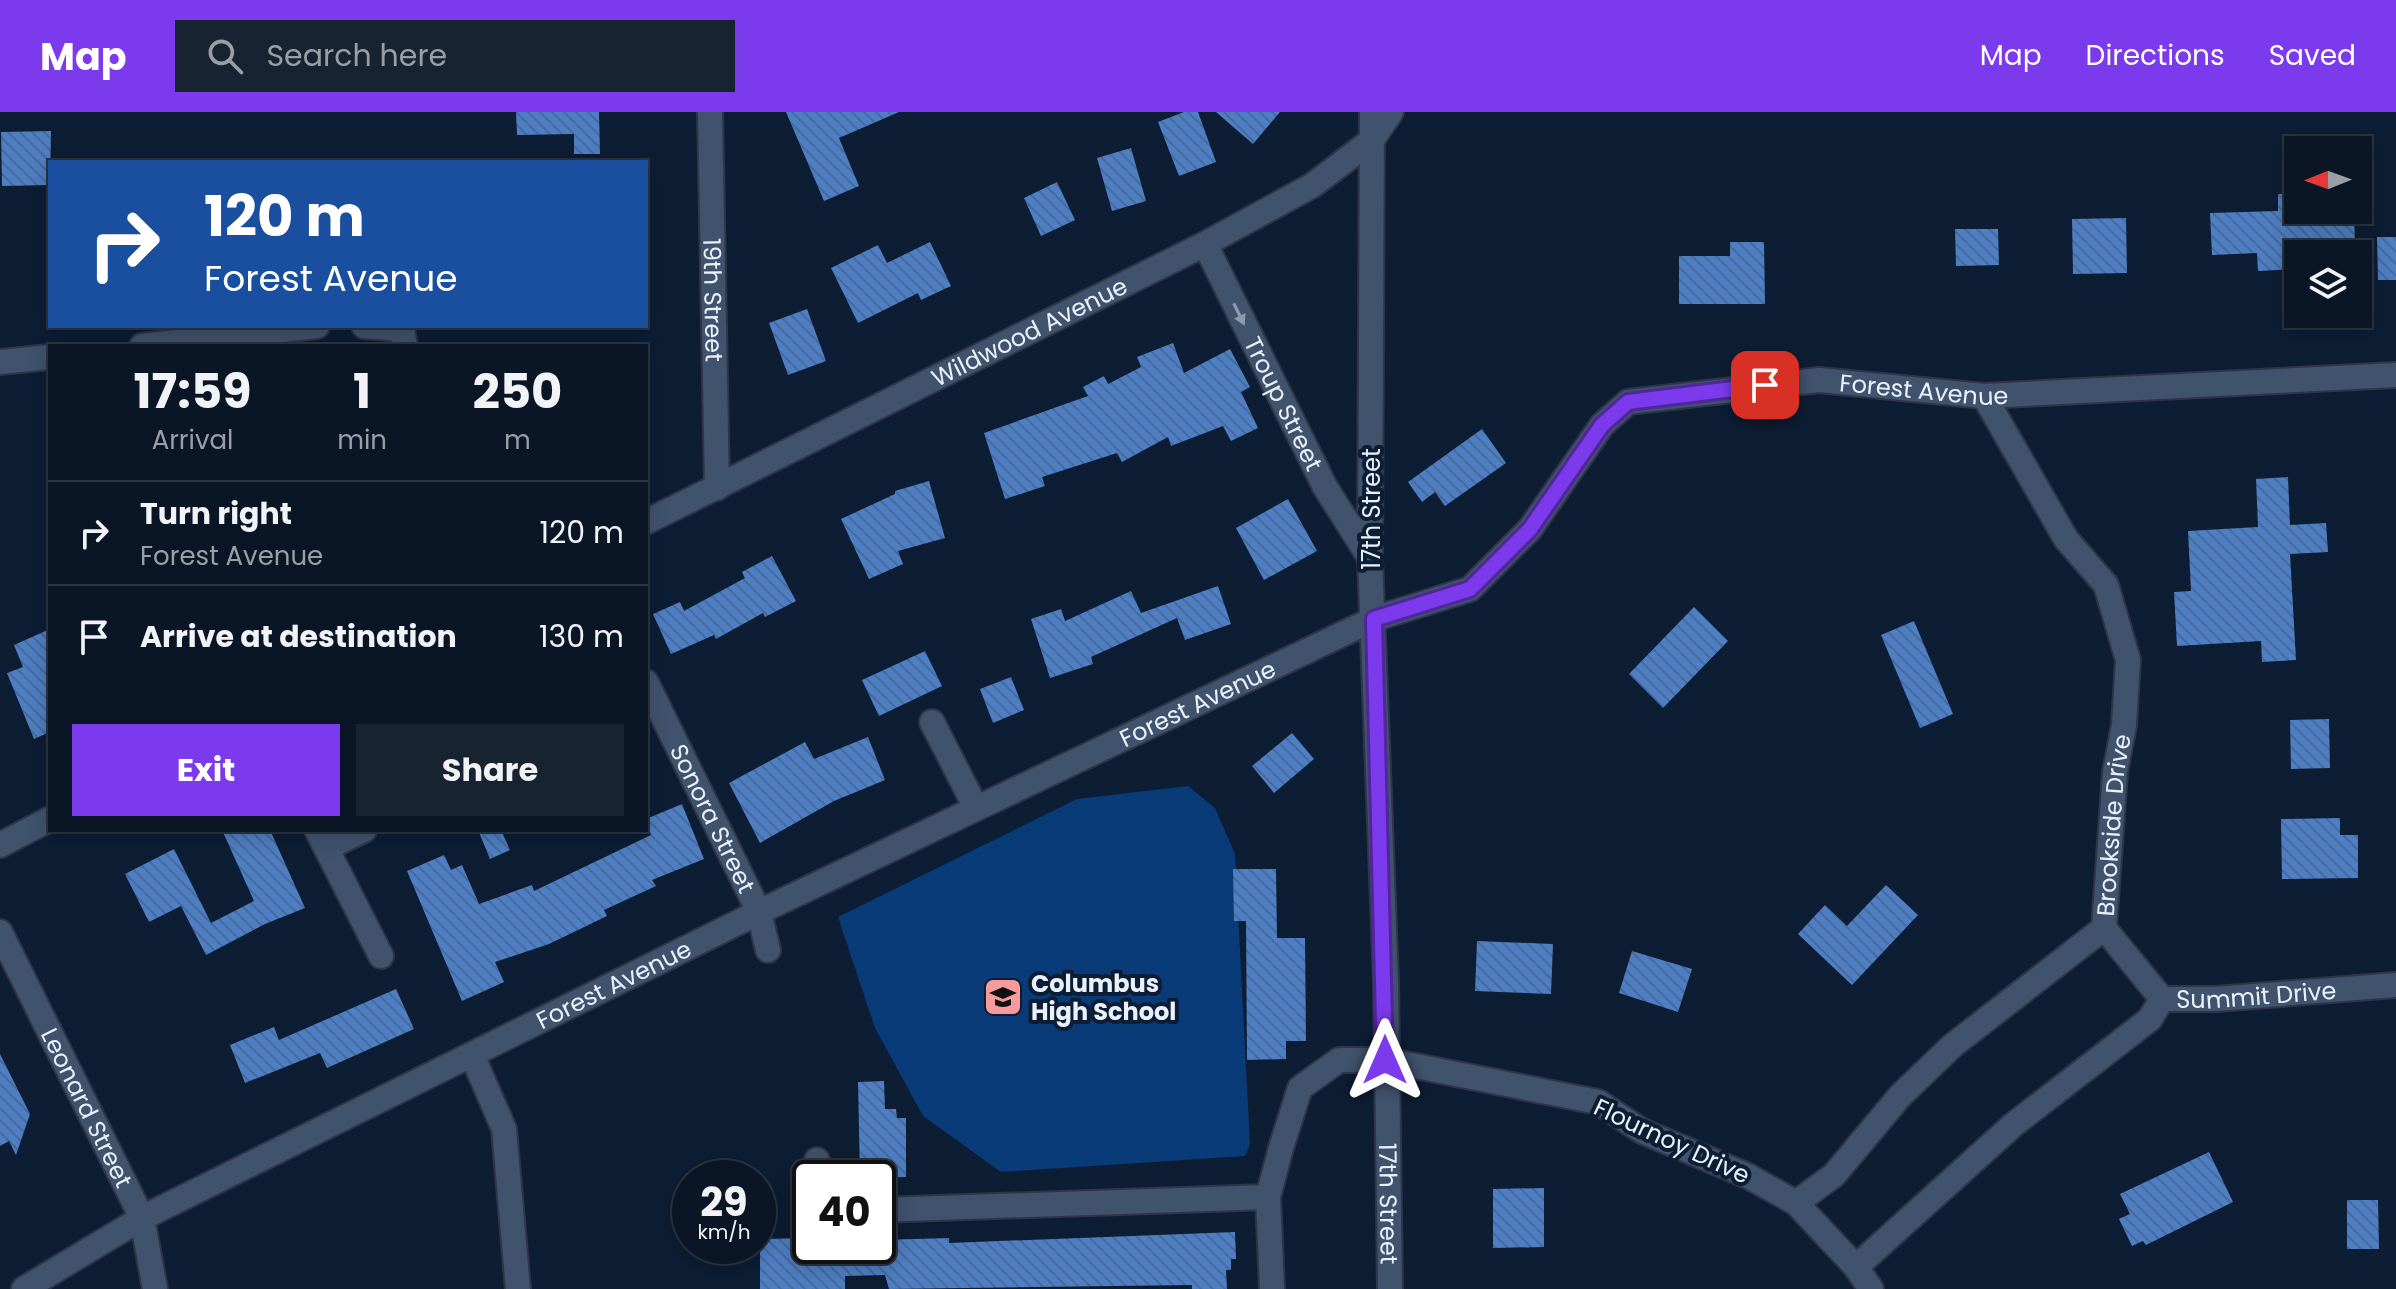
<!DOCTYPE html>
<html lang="en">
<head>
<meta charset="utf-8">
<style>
	body { margin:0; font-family:Poppins,sans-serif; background:#182332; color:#f1f3f6; height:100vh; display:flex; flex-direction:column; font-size:30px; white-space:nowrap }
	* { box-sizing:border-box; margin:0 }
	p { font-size:26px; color:#999fa7 }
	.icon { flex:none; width:44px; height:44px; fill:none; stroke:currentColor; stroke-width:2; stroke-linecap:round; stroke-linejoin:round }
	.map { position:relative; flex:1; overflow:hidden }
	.drawer { position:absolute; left:48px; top:232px; width:600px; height:488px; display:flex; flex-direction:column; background:#0a1626; border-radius:0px; box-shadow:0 4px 20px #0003,0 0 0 2px #2a3543 }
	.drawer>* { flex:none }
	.guide { position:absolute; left:48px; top:48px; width:600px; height:168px; border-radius:0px; box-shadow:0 4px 20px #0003,0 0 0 2px #2a3543; background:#1a4fa0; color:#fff; overflow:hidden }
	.needle { width:52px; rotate:269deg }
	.tools { position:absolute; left:2284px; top:24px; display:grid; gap:16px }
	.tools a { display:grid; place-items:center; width:88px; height:88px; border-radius:0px; background:#0a1626; box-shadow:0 4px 20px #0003,0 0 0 2px #2a3543; font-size:40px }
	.speed { position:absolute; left:672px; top:1048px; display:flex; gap:16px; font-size:40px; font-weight:700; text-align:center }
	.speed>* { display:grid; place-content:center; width:104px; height:104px; border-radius:50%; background:#0a1626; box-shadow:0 4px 20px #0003,0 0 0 2px #2a3543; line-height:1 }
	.speed small { font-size:20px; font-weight:400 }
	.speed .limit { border:4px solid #111; border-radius:12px; background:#fff; color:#111 }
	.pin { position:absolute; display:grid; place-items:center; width:68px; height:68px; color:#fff; margin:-34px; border-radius:16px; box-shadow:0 4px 12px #0006 }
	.me { position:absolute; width:88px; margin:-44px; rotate:0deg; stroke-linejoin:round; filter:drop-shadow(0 0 6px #0008) }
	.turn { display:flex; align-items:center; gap:28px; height:168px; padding:0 24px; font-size:36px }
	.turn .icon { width:104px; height:104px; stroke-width:2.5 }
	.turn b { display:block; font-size:56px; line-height:68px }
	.eta { display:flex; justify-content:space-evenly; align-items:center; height:136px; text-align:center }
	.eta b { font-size:48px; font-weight:700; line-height:56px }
	.button { display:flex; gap:16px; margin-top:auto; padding:16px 24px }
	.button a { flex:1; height:92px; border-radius:0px; background:#7c3aed; color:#fff; font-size:32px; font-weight:700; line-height:92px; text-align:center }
	.button a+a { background:#182332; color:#f1f3f6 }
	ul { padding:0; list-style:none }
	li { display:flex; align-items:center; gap:24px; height:104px; padding:0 24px; border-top:2px solid #2a3543 }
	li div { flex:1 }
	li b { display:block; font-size:30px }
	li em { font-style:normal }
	header { display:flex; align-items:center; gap:48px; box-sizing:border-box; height:112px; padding:0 40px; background:#7c3aed; color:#fff }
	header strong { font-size:38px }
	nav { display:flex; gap:44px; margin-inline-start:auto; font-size:28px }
	.search { width:560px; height:72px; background:#182332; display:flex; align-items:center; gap:20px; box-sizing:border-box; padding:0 28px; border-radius:0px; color:#999fa7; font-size:30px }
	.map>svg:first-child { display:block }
	.pitch { fill:#0a3b79 }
	.building { fill:url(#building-back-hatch) }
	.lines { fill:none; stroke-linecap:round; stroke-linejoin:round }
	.minor-casing { stroke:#2f3548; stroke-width:28 }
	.minor { stroke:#40526c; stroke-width:24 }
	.oneway { fill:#8c9aae }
	.route-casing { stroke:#51269a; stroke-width:20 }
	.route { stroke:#7c3aed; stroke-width:14 }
	.labels { text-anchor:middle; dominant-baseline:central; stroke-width:8; stroke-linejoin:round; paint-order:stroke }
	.street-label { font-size:24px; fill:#e9f2fe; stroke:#0d1d33 }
	.poi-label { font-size:24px; font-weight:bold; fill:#e9f2fe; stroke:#0d1d33; text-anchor:start }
</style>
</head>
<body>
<header>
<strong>Map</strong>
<div class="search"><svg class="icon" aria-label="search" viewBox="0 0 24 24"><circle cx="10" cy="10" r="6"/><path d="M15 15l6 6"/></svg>Search here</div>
<nav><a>Map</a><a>Directions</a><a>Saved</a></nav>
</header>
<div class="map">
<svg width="2396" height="1177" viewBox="0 0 2396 1177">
	<defs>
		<pattern id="building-back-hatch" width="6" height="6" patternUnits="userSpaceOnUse" patternTransform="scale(2)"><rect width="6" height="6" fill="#4e7fc4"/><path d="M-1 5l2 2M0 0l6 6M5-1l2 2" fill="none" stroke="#4b6994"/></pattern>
	</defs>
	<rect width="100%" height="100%" fill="#0d1d33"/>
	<!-- pitch -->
	<path class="pitch" d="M 1188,674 L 1215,696 L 1235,742 L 1250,1032 L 1245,1044 L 1001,1060 L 923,1004 L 875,916 L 838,805 L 1077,687 Z"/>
	<!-- building -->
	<path class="building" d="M 516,0 L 599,0 L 600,42 L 574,42 L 574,22 L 517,23 Z
		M 786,0 L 899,0 L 839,26 L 859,74 L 824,89 Z
		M 1184,0 L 1198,0 L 1216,50 L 1179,64 L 1158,10 Z
		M 1216,0 L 1280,0 L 1253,32 Z
		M 51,19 L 50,73 L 2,74 L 1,20 Z
		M 1131,36 L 1146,89 L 1112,99 L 1097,46 Z
		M 1057,70 L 1075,108 L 1041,124 L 1024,86 Z
		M 2298,81 L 2298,98 L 2354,98 L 2355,137 L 2298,142 L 2298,157 L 2258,159 L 2257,141 L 2212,143 L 2210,101 L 2278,99 L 2278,82 Z
		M 2126,106 L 2127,161 L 2073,162 L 2072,107 Z
		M 1955,117 L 1998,117 L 1999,153 L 1956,154 Z
		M 2377,125 L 2396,125 L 2396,168 L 2378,168 Z
		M 930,130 L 951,174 L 921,188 L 918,181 L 858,211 L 831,156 L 878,133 L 887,151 Z
		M 1730,130 L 1764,130 L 1765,192 L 1679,192 L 1679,144 L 1730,144 Z
		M 807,197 L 826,249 L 788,263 L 769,211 Z
		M 1173,231 L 1184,261 L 1230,237 L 1250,275 L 1241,280 L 1258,316 L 1231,329 L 1223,314 L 1171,334 L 1168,325 L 1122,350 L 1117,341 L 1042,365 L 1045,374 L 1005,387 L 984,321 L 1088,284 L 1083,275 L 1104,264 L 1108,272 L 1141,255 L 1137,245 Z
		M 1482,317 L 1506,351 L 1445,394 L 1435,380 L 1422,390 L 1408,370 Z
		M 2288,365 L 2290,413 L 2326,411 L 2328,440 L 2290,442 L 2296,548 L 2262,550 L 2261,529 L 2177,534 L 2174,480 L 2191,479 L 2188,419 L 2258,415 L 2256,367 Z
		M 929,369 L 945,426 L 898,439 L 903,452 L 869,467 L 841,407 L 895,382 L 895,379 Z
		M 1288,387 L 1317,439 L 1264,468 L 1236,416 Z
		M 772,444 L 796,489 L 765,505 L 763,501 L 716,527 L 714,523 L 671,542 L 653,502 L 680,490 L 684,499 L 745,466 L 742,460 Z
		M 1218,474 L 1231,512 L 1185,528 L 1177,506 L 1091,545 L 1093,552 L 1050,566 L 1031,507 L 1061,497 L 1065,509 L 1131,479 L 1141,501 Z
		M 1694,495 L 1728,529 L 1663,596 L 1629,562 Z
		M 1914,509 L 1953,602 L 1920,616 L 1881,523 Z
		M 50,517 L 50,620 L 34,627 L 7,561 L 23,555 L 14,533 Z
		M 925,539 L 942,574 L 879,604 L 862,568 Z
		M 1011,565 L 1024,598 L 993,611 L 980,577 Z
		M 2329,607 L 2330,656 L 2291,657 L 2290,608 Z
		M 1292,621 L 1314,647 L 1274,681 L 1252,654 Z
		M 868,625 L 885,668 L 834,689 L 760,731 L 729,671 L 805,630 L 814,647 Z
		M 682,692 L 704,747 L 652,768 L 656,774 L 604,798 L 607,804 L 549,832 L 495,850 L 504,870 L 462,889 L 407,759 L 444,743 L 451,758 L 462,753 L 479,792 L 532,773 L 534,779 L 651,723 L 646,707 Z
		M 2340,706 L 2340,723 L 2358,723 L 2358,766 L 2282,767 L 2281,707 Z
		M 222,718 L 270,718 L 305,796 L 265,812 L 206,843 L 181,794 L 149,810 L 125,762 L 174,737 L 211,811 L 254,789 Z
		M 478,718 L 501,718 L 510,738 L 490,747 Z
		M 1233,757 L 1276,757 L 1277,826 L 1305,826 L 1306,929 L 1286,929 L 1286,947 L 1247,948 L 1246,809 L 1234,809 Z
		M 1886,773 L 1918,803 L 1852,873 L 1798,822 L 1825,793 L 1847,814 Z
		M 1477,829 L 1553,832 L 1551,882 L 1475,879 Z
		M 1632,839 L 1692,857 L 1678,900 L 1619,881 Z
		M 396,877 L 414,917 L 327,956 L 320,941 L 245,971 L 230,933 L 274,915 L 279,928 Z
		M 0,942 L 30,1002 L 16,1043 L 9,1029 L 0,1034 Z
		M 884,969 L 885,997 L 896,997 L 897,1006 L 906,1006 L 906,1065 L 860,1066 L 858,970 Z
		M 2209,1040 L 2233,1090 L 2146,1133 L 2143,1129 L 2132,1134 L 2119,1107 L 2130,1102 L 2120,1082 Z
		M 1544,1076 L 1544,1135 L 1493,1136 L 1493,1077 Z
		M 2347,1088 L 2378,1088 L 2379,1137 L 2347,1137 Z
		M 1235,1120 L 1236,1147 L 1231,1147 L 1231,1158 L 1226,1158 L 1227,1177 L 1192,1177 L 1192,1173 L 889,1177 L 885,1163 L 845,1164 L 845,1177 L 760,1177 L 760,1127 L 810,1126 L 810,1134 L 879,1134 L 879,1128 L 949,1126 L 949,1131 Z"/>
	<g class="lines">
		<defs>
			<g id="minor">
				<path id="s1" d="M 710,0 L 717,376"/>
				<path id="s2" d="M 1372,0 L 1370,446 L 1386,870 L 1390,1177"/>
				<path id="s3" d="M 1205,132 L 1325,375 L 1370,446"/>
				<path d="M 364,214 L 402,217 L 405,234"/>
				<path d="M 142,234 L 317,214"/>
				<path d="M 0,250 L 50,245"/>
				<path id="s4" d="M 646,410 L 1205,132 L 1313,73 L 1372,28 L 1391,0"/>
				<path id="s5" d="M 646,570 L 759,800 L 768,838"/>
				<path d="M 932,610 L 976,696"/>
				<path d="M 317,718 L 381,844"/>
				<path d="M 0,733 L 50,707"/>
				<path d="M 326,736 L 364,718"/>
				<path id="s6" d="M 2104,816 L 2162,887 L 2216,887 L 2396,873"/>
				<path id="s7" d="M 0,820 L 142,1106 L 155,1177"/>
				<path d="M 472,943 L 504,1017 L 518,1177"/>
				<path d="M 817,1048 L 821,1066"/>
				<path id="s8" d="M 1796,1091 L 1834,1063 L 1900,984 L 1952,934 L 2104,816 L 2115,660 L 2124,613 L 2128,548 L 2106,473 L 2066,427 L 1984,284"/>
				<path d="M 878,1098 L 1268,1085"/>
				<path d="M 1856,1155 L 2013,1013 L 2150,907 L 2162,887"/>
				<path id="s9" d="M 24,1177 L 142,1106 L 759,800 L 1374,507 L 1470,477 L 1530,417 L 1602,313 L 1628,290 L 1819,268 L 1984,284 L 2396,263"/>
				<path d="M 1272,1177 L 1268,1085 L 1281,1036 L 1300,976 L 1339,948 L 1385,948 L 1598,990 L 1642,1019 L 1748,1064 L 1796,1091 L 1856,1155 L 1871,1177"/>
			</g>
		</defs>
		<!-- minor casing -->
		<use href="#minor" class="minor-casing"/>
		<!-- minor -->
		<use href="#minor" class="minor"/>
	</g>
	<!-- one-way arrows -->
	<defs><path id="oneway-solid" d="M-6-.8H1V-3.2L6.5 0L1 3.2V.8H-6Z" transform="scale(2)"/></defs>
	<use class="oneway" href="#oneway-solid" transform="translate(1239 202) rotate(64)"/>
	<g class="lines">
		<defs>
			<path id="route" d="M 1385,948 L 1374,507 L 1470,477 L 1530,417 L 1602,313 L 1628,290 L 1765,273"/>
		</defs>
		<!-- route casing -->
		<use href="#route" class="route-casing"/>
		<!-- route -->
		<use href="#route" class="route"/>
	</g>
	<!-- icons -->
	<defs>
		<symbol id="school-square" viewBox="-11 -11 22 22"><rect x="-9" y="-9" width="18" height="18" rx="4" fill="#f59b9e" stroke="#0d1d33"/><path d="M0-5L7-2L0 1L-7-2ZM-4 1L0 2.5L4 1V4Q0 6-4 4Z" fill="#111"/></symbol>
	</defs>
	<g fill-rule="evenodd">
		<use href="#school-square" x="981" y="863" width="44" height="44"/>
	</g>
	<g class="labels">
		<!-- street labels -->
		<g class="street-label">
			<text stroke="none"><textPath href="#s1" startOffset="188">19th Street</textPath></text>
			<text stroke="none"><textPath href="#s4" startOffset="428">Wildwood Avenue</textPath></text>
			<text stroke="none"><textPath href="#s9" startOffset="2152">Forest Avenue</textPath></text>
			<text stroke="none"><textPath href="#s3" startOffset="178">Troup Street</textPath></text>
			<text transform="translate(1371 397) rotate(-90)">17th Street</text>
			<text stroke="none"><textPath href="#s9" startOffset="1312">Forest Avenue</textPath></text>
			<text stroke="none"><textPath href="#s5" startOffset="152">Sonora Street</textPath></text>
			<text stroke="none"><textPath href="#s8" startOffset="518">Brookside Drive</textPath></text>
			<text stroke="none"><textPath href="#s9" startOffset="664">Forest Avenue</textPath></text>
			<text stroke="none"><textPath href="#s6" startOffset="186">Summit Drive</textPath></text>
			<text stroke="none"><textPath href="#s7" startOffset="196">Leonard Street</textPath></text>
			<text transform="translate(1672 1029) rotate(25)">Flournoy Drive</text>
			<text stroke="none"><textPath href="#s2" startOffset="1092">17th Street</textPath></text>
		</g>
		<!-- poi labels -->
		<g class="poi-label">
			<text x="1031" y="871">Columbus<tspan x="1031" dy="28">High School</tspan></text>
		</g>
	</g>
</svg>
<div class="tools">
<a><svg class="needle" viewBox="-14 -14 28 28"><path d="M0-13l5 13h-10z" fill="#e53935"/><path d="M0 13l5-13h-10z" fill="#999fa7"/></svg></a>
<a><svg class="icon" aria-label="layers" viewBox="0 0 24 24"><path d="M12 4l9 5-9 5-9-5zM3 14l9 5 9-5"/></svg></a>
</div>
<div class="speed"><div>29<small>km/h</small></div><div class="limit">40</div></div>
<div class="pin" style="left:1765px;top:273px;background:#d93025"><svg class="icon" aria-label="arrive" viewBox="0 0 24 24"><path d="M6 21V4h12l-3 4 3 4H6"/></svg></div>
<svg class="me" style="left:1385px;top:948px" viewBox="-20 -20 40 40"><path d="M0-17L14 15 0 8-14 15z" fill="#7c3aed" stroke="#fff" stroke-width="4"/></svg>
<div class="guide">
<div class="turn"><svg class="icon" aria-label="right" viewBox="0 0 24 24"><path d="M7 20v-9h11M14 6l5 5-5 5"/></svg><div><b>120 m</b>Forest Avenue</div></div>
</div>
<section class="drawer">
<div class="eta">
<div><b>17:59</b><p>Arrival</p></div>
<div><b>1</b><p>min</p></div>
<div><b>250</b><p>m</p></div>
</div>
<ul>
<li><svg class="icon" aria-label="right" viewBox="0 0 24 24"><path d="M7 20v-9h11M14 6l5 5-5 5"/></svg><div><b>Turn right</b><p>Forest Avenue</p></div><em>120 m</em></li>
<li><svg class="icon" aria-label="arrive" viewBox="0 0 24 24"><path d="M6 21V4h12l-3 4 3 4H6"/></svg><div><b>Arrive at destination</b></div><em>130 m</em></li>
</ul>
<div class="button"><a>Exit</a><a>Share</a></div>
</section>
</div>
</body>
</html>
